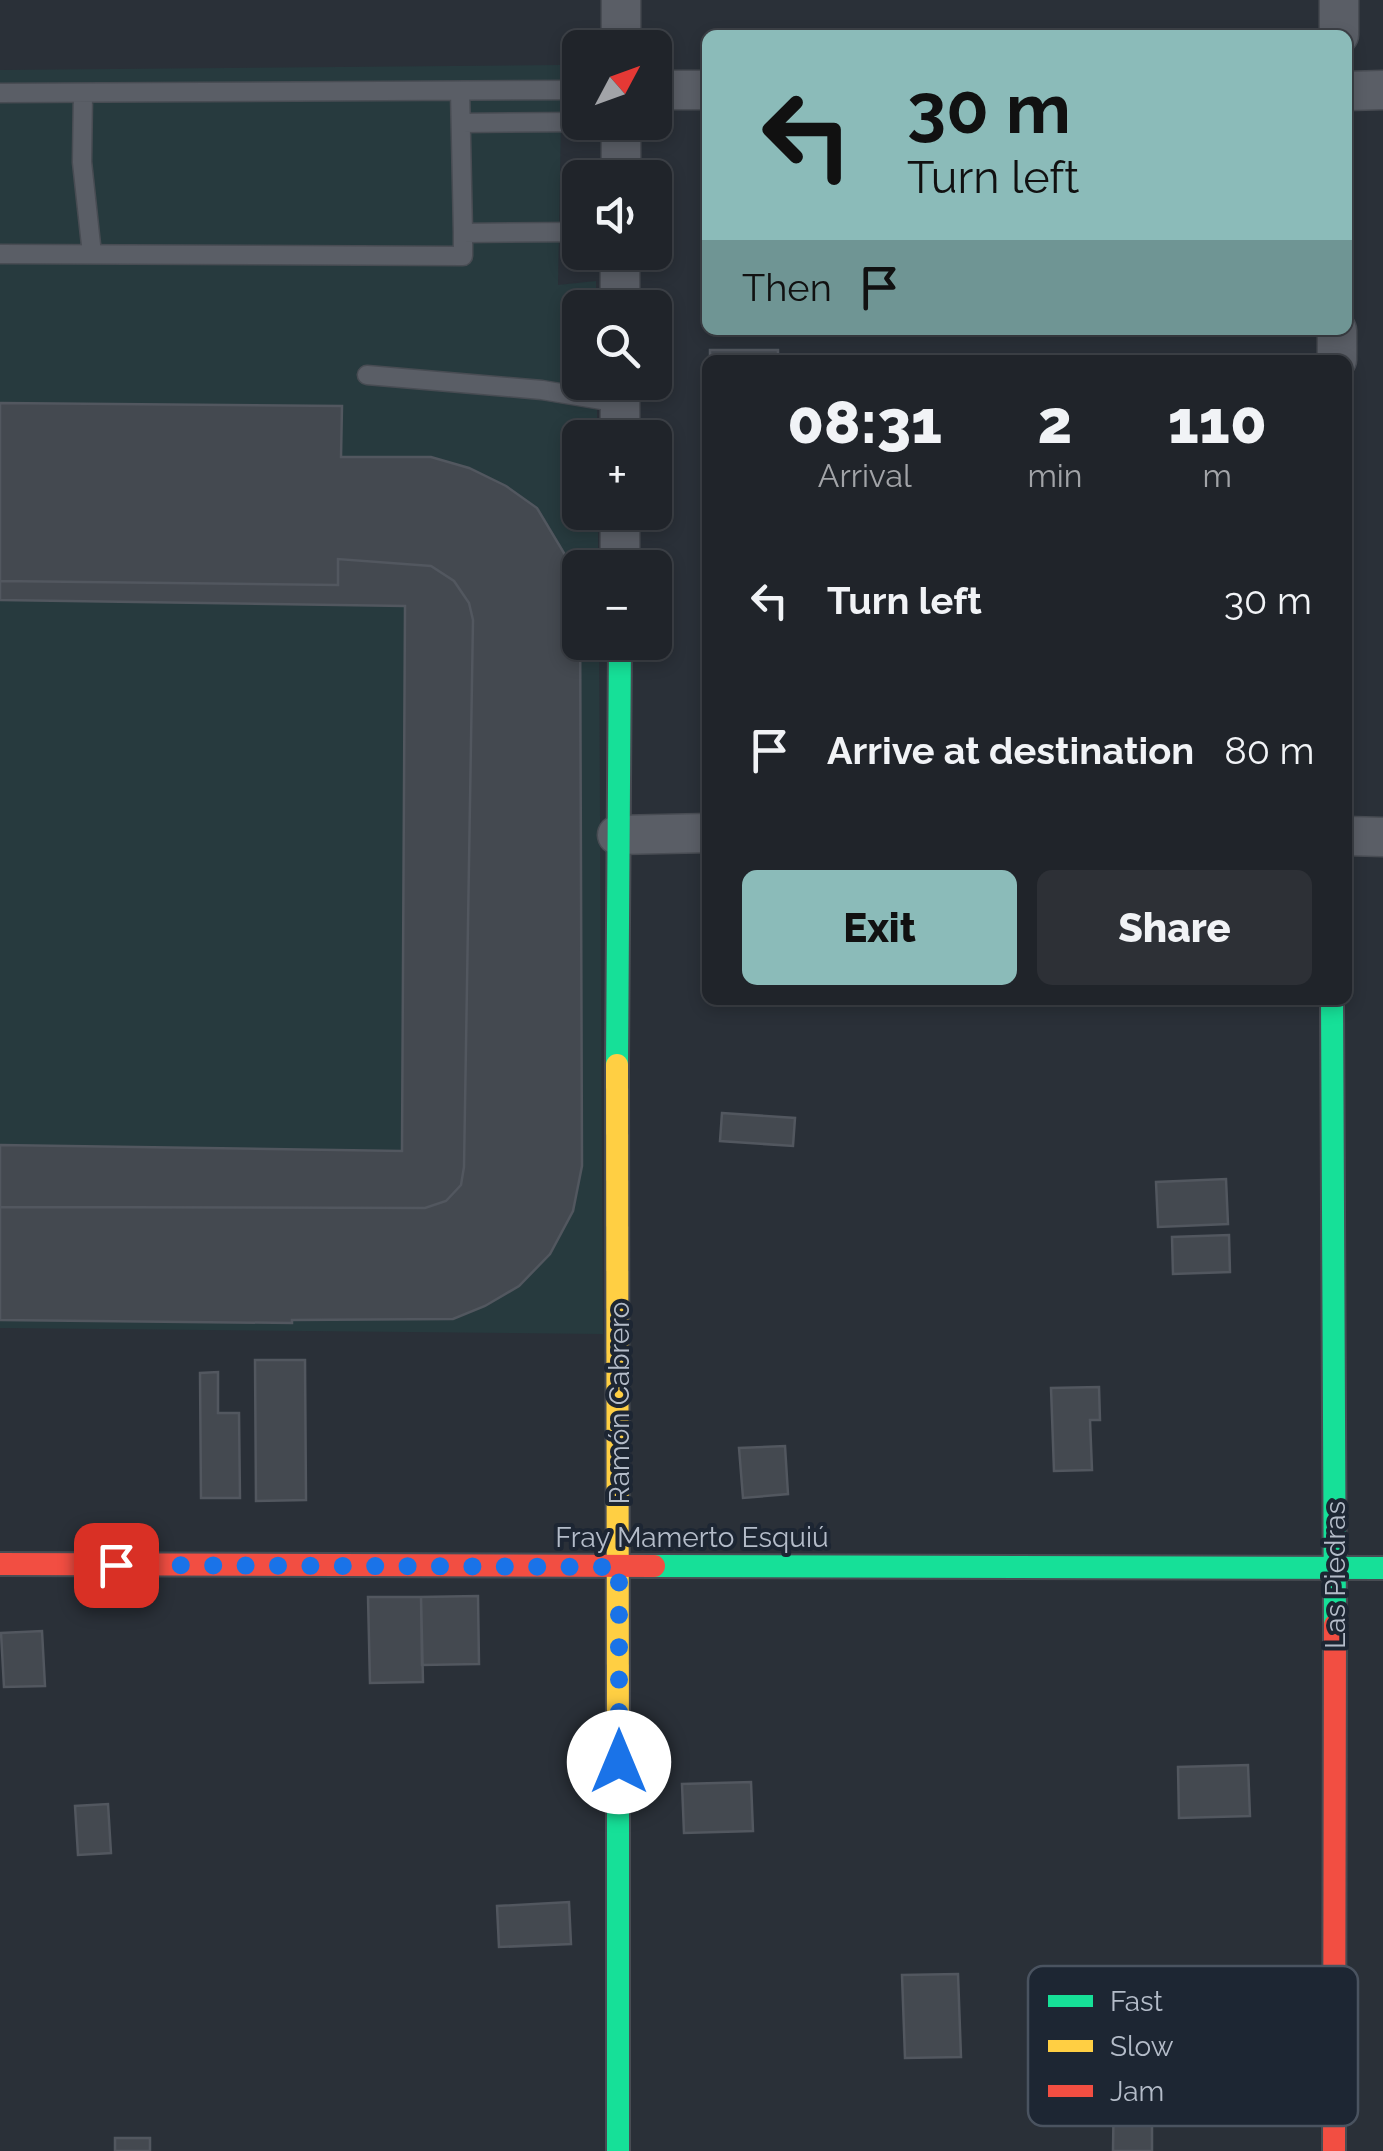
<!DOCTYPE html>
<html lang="en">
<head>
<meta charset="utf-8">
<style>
	body { margin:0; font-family:Raleway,sans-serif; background:#2d3036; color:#f1f3f6; height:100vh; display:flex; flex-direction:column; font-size:38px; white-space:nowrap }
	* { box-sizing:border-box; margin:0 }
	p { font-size:32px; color:#a2a4a8 }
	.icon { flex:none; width:55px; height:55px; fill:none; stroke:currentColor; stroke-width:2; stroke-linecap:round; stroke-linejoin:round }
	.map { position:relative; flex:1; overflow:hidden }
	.drawer { position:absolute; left:702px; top:355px; width:650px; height:650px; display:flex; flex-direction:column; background:#20242a; border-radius:15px; box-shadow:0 5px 15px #0003,0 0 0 2px #3d4147 }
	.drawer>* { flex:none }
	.guide { position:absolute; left:702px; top:30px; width:650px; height:305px; border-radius:15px; box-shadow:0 5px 15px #0003,0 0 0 2px #3d4147; background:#8bbbb9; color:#111; overflow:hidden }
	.needle { width:65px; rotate:49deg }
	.controls { position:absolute; left:562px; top:30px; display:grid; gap:20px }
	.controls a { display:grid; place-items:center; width:110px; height:110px; border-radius:15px; background:#20242a; box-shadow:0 5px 15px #0003,0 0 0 2px #3d4147; font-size:50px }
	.pin { position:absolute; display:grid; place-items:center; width:85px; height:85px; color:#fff; margin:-42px; border-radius:20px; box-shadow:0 5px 15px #0006 }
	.me { position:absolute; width:110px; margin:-55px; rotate:0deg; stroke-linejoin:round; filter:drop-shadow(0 0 8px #0008) }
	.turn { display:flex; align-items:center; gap:35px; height:210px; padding:0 40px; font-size:45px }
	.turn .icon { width:130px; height:130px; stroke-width:2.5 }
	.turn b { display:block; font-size:70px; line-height:85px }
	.then { display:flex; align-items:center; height:95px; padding:0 40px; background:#0003; gap:20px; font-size:38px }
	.eta { display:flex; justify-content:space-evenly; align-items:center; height:170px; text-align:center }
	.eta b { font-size:60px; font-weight:800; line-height:70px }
	.cta { display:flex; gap:20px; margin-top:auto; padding:20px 40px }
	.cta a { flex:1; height:115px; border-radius:15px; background:#8bbbb9; color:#111; font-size:40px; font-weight:800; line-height:115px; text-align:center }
	.cta a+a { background:#2d3036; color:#f1f3f6 }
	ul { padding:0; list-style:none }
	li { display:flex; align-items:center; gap:30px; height:150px; padding:0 40px }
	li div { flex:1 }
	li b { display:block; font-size:38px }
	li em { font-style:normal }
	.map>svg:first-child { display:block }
	.green { fill:#273a3e }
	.building { fill:#444950; stroke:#52575f; stroke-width:2.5 }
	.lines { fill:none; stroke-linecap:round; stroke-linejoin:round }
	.lane-casing { stroke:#484c53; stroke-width:21 }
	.street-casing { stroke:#484c53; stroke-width:41 }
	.fast-casing { stroke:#484c53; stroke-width:26 }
	.slow-casing { stroke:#484c53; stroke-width:26 }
	.jam-casing { stroke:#484c53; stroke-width:26 }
	.lane { stroke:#5a5e66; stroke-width:18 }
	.street { stroke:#5a5e66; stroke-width:38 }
	.fast { stroke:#16e098; stroke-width:22 }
	.slow { stroke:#ffcf43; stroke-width:22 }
	.jam { stroke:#f24e42; stroke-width:22 }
	.route { stroke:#1a73e8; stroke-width:18; stroke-dasharray:0 32.4 }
	.labels { text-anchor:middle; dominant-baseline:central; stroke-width:8; stroke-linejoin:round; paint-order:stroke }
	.street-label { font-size:28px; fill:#b4bcc9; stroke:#1d2633 }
	.key { fill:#1d2633; stroke:#4a5360; stroke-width:2.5 }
	.key-label { font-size:28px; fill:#b4bcc9 }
</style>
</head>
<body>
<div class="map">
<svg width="1383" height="2151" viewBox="0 0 1383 2151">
	<rect width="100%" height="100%" fill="#2a3038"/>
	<!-- green -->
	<path class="green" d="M 562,65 L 558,285 L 596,281 L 596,307 L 580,308 L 580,382 L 597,383 L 597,437 L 580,438 L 580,512 L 598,513 L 598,567 L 580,568 L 580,642 L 599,643 L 603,1334 L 0,1328 L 0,70 Z"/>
	<!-- building -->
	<path class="building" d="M 710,350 L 778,350 L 778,360 L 710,360 Z
		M 0,403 L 342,406 L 341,457 L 431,457 L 469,468 L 506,486 L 537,508 L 564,553 L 580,592 L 582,1166 L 573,1211 L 550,1254 L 519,1286 L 485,1306 L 453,1319 L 292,1320 L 292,1323 L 0,1320 L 0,1145 L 402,1151 L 405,606 L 0,600 Z
		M 0,403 L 342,406 L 341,457 L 431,457 L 469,468 L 506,486 L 537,508 L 564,553 L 580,592 L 582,1166 L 573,1211 L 550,1254 L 519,1286 L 485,1306 L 453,1319 L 292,1320 L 292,1323 L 0,1320 L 0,1207 L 425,1208 L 446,1201 L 461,1185 L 464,1167 L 473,620 L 469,603 L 454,581 L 431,566 L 338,559 L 338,585 L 0,581 Z
		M 722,1113 L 795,1118 L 793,1146 L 720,1141 Z
		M 1226,1179 L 1228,1224 L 1158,1227 L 1156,1182 Z
		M 1229,1235 L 1230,1272 L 1173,1274 L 1172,1237 Z
		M 255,1360 L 305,1360 L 306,1500 L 256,1501 Z
		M 218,1372 L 218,1413 L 239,1413 L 240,1498 L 201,1498 L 200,1373 Z
		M 1099,1387 L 1100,1420 L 1090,1420 L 1092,1470 L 1054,1471 L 1051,1388 Z
		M 785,1446 L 788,1494 L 743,1498 L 739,1448 Z
		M 478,1596 L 479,1664 L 422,1665 L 421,1597 Z
		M 368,1597 L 421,1597 L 423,1682 L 370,1683 Z
		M 42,1631 L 45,1686 L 4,1687 L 1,1633 Z
		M 1248,1765 L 1250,1816 L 1179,1818 L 1178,1767 Z
		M 751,1782 L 753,1831 L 684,1833 L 682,1784 Z
		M 108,1804 L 111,1853 L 78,1855 L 75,1806 Z
		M 569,1902 L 571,1944 L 499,1947 L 497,1906 Z
		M 958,1974 L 961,2057 L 905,2058 L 902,1975 Z
		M 1114,2084 L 1152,2085 L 1152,2151 L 1113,2151 Z
		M 115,2138 L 150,2138 L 150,2151 L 115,2151 Z"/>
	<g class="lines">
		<defs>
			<path id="lane" d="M 460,91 L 463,233
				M 0,93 L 580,90
				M 83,93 L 82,162 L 92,254
				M 461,123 L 580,122
				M 0,254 L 463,256 L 463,233 L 580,232
				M 367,375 L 542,390 L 620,403"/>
			<path id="street" d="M 1339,0 L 1339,35
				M 621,48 L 621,0
				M 655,90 L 708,90
				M 1348,91 L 1383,90
				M 621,178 L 621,122
				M 620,308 L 620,252
				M 1337,360 L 1337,330
				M 620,438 L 620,382
				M 620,568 L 620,512
				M 617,835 L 708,833
				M 1348,836 L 1383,837"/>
			<path id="fast" d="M 1332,1000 L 1335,1625
				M 617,1065 L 620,642
				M 654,1566 L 1383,1568
				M 618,1769 L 618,2151"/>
			<path id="slow" d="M 617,1065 L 618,1769"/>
			<path id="jam" d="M 0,1564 L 654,1566
				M 1334,2151 L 1335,1625"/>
		</defs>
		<!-- lane casing -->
		<use href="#lane" class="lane-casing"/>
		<!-- street casing -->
		<use href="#street" class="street-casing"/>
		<!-- fast casing -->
		<use href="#fast" class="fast-casing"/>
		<!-- slow casing -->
		<use href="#slow" class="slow-casing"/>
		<!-- jam casing -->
		<use href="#jam" class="jam-casing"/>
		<!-- lane -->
		<use href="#lane" class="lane"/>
		<!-- street -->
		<use href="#street" class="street"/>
		<!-- fast -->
		<use href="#fast" class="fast"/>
		<!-- slow -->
		<use href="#slow" class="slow"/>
		<!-- jam -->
		<use href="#jam" class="jam"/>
	</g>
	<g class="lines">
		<!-- route -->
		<path class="route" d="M 116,1565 L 619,1567 L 619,1762"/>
	</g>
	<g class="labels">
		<!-- street labels -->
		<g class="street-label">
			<text transform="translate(619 1403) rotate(-90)">Ramón Cabrero</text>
			<text x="692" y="1537">Fray Mamerto Esquiú</text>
			<text transform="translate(1335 1575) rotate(-90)">Las Piedras</text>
		</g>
	</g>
	<!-- legend -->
	<rect x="1028" y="1966" width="330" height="160" rx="15" class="key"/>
	<rect x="1048" y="1995" width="45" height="12" fill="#16e098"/>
	<rect x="1048" y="2040" width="45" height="12" fill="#ffcf43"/>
	<rect x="1048" y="2085" width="45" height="12" fill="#f24e42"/>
	<g class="key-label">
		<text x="1110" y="2011">Fast</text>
		<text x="1110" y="2056">Slow</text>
		<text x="1110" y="2101">Jam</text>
	</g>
</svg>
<div class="controls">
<a><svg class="needle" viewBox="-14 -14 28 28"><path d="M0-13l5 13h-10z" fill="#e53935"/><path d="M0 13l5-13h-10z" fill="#a2a4a8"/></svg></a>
<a><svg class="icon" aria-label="sound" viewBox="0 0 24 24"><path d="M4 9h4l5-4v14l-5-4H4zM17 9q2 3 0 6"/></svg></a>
<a><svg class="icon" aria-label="search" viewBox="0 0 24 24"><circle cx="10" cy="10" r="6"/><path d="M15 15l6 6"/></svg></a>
<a>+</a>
<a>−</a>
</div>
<div class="pin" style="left:116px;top:1565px;background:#d93025"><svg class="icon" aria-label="arrive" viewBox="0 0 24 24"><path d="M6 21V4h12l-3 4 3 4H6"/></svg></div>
<svg class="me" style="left:619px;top:1762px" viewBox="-20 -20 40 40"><circle r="19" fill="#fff"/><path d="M0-13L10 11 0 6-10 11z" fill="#1a73e8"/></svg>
<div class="guide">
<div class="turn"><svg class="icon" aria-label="left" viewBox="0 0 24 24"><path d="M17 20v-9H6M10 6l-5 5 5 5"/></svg><div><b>30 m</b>Turn left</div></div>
<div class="then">Then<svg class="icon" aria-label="arrive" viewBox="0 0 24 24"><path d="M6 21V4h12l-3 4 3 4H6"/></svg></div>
</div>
<section class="drawer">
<div class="eta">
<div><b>08:31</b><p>Arrival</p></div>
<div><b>2</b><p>min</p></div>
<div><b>110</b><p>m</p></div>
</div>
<ul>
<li><svg class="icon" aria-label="left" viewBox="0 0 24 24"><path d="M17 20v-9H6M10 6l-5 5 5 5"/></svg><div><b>Turn left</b></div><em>30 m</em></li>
<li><svg class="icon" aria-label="arrive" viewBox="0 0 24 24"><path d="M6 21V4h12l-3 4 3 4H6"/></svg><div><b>Arrive at destination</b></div><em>80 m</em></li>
</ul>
<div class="cta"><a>Exit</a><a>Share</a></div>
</section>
</div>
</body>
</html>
